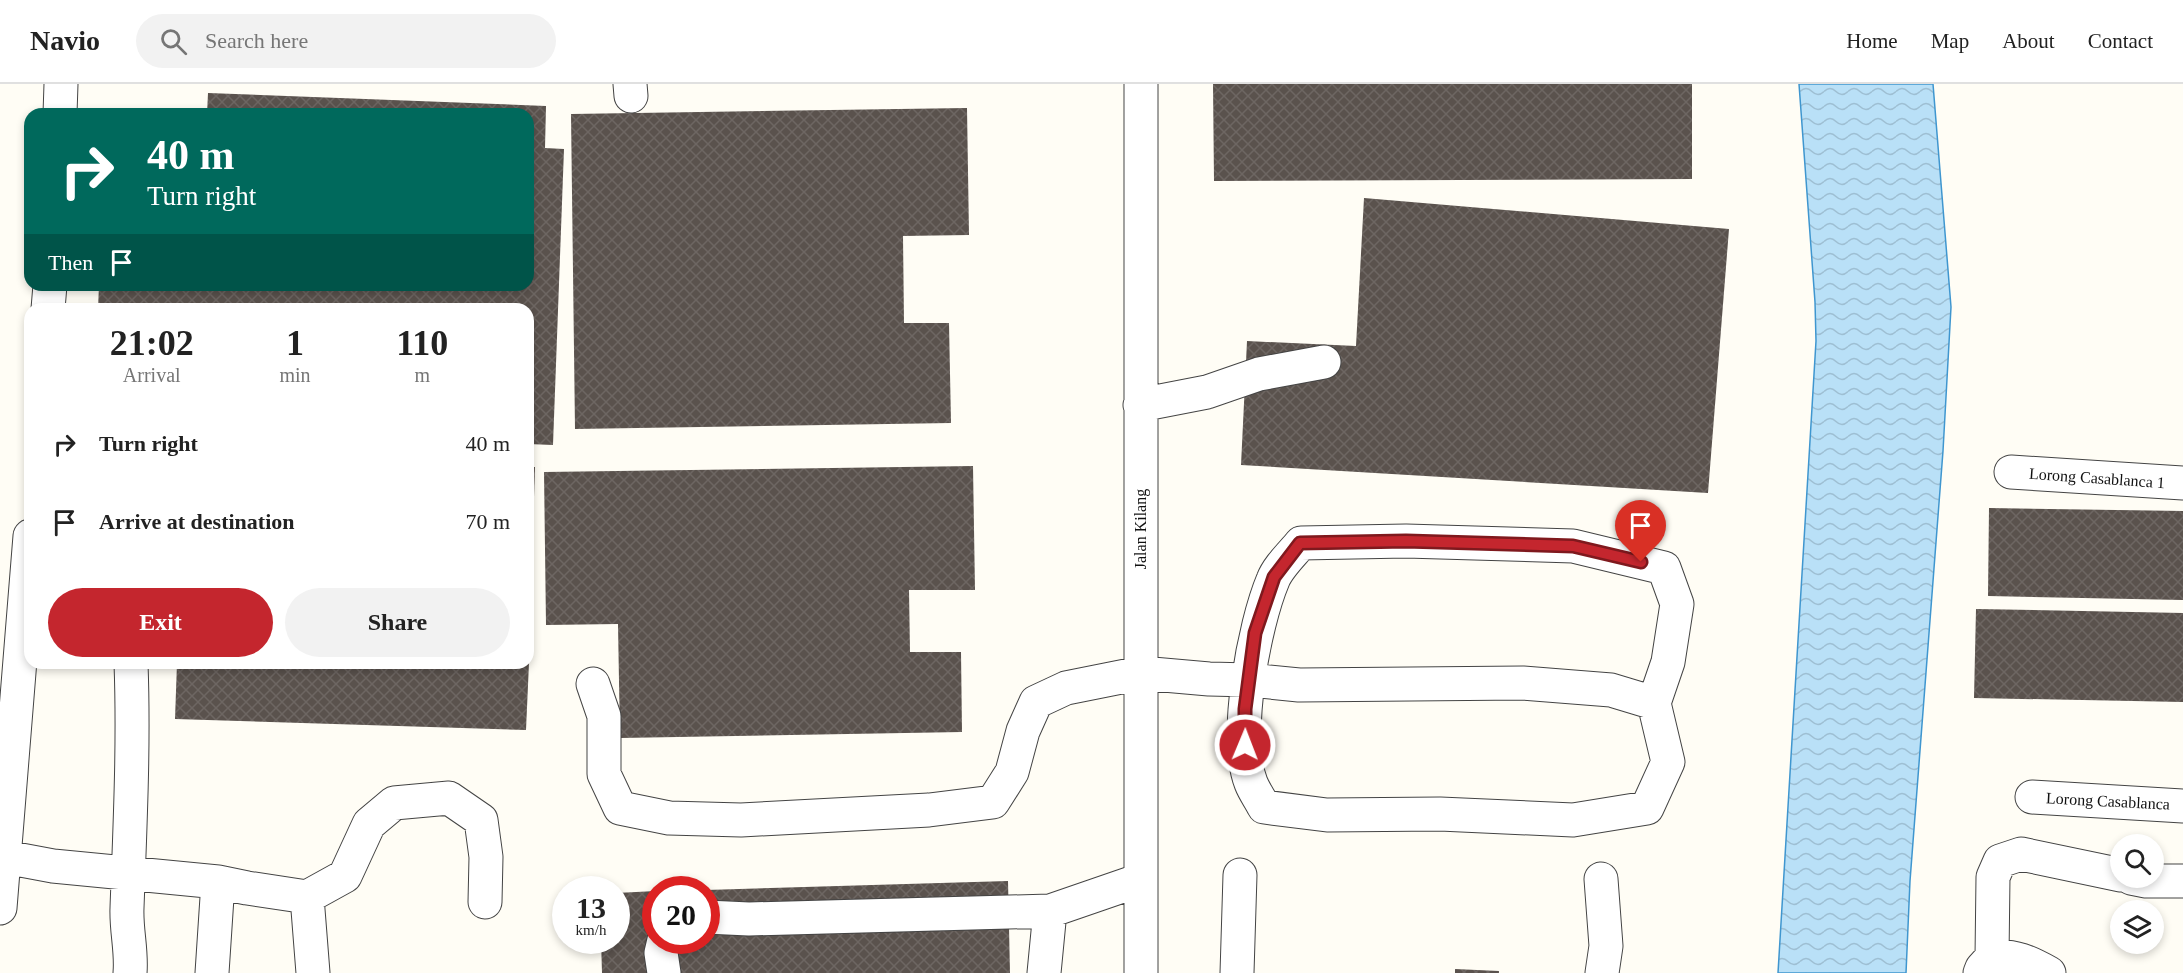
<!DOCTYPE html>
<html lang="en">
<head>
<meta charset="utf-8">
<style>
	body { margin:0; font-family:"Times New Roman",serif; background:#f2f2f2; color:#222; height:100vh; display:flex; flex-direction:column; font-size:22px; white-space:nowrap }
	* { box-sizing:border-box; margin:0 }
	p { font-size:20px; color:#767676 }
	.icon { flex:none; width:33px; height:33px; fill:none; stroke:currentColor; stroke-width:2; stroke-linecap:round; stroke-linejoin:round }
	.map { position:relative; flex:1; overflow:hidden }
	.sheet { position:absolute; left:24px; top:219px; width:510px; height:366px; display:flex; flex-direction:column; background:#fff; border-radius:18px; box-shadow:0 3px 9px #0003 }
	.sheet>* { flex:none }
	.top-card { position:absolute; left:24px; top:24px; width:510px; height:183px; border-radius:18px; box-shadow:0 3px 9px #0003; background:#00695c; color:#fff; overflow:hidden }
	.buttons { position:absolute; left:2110px; top:750px; display:grid; gap:12px }
	.buttons a { display:grid; place-items:center; width:54px; height:54px; border-radius:50%; background:#fff; box-shadow:0 3px 9px #0003; font-size:30px }
	.speed { position:absolute; left:552px; top:792px; display:flex; gap:12px; font-size:30px; font-weight:700; text-align:center }
	.speed>* { display:grid; place-content:center; width:78px; height:78px; border-radius:50%; background:#fff; box-shadow:0 3px 9px #0003; line-height:1 }
	.speed small { font-size:15px; font-weight:400 }
	.speed .limit { border:9px solid #d22; background:#fff; color:#111 }
	.pin { position:absolute; display:grid; place-items:center; width:51px; height:51px; color:#fff; margin:-62px -26px; border-radius:50% 50% 50% 0; rotate:-45deg; box-shadow:0 0 6px #0007 }
	.pin .icon { rotate:45deg }
	.me { position:absolute; width:66px; margin:-33px; rotate:1deg; stroke-linejoin:round; filter:drop-shadow(0 0 4px #0008) }
	.turn { display:flex; align-items:center; gap:21px; height:126px; padding:0 24px; font-size:27px }
	.turn .icon { width:78px; height:78px; stroke-width:2.5 }
	.turn b { display:block; font-size:42px; line-height:51px }
	.then { display:flex; align-items:center; height:57px; padding:0 24px; background:#0003; gap:12px; font-size:22px }
	.eta { display:flex; justify-content:space-evenly; align-items:center; height:102px; text-align:center }
	.eta b { font-size:36px; font-weight:700; line-height:42px }
	.action { display:flex; gap:12px; margin-top:auto; padding:12px 24px }
	.action a { flex:1; height:69px; border-radius:36px; background:#c4262e; color:#fff; font-size:24px; font-weight:700; line-height:69px; text-align:center }
	.action a+a { background:#f2f2f2; color:#222 }
	ul { padding:0; list-style:none }
	li { display:flex; align-items:center; gap:18px; height:78px; padding:0 24px }
	li div { flex:1 }
	li b { display:block; font-size:22px }
	li em { font-style:normal }
	header { display:flex; align-items:center; gap:36px; box-sizing:border-box; height:84px; padding:0 30px; background:#fff; border-bottom:2px solid #e0e0e0 }
	header strong { font-size:28px }
	nav { display:flex; gap:33px; margin-inline-start:auto; font-size:21px }
	.search { width:420px; height:54px; background:#f2f2f2; display:flex; align-items:center; gap:15px; box-sizing:border-box; padding:0 21px; border-radius:33px; color:#767676; font-size:22px }
	.map>svg:first-child { display:block }
	.water { fill:url(#water-waves); stroke:#3f96cf; stroke-width:1.5 }
	.building { fill:url(#building-cross-hatch) }
	.lines { fill:none; stroke-linecap:round; stroke-linejoin:round }
	.minor-casing { stroke:#444; stroke-width:35 }
	.minor { stroke:#fff; stroke-width:33 }
	.route-casing { stroke:#7f191e; stroke-width:15 }
	.route { stroke:#c4262e; stroke-width:10 }
	.labels { text-anchor:middle; dominant-baseline:central; stroke-width:6; stroke-linejoin:round; paint-order:stroke }
	.street-label { font-size:16px; fill:#111; stroke:#fff }
</style>
</head>
<body>
<header>
<strong>Navio</strong>
<div class="search"><svg class="icon" aria-label="search" viewBox="0 0 24 24"><circle cx="10" cy="10" r="6"/><path d="M15 15l6 6"/></svg>Search here</div>
<nav><a>Home</a><a>Map</a><a>About</a><a>Contact</a></nav>
</header>
<div class="map">
<svg width="2183" height="889" viewBox="0 0 2183 889">
	<defs>
		<pattern id="water-waves" width="16" height="10" patternUnits="userSpaceOnUse" patternTransform="scale(1.5)"><rect width="16" height="10" fill="#b9e0f7"/><path d="M0 5q4-4 8 0t8 0" fill="none" stroke="#9ebfd3"/></pattern>
		<pattern id="building-cross-hatch" width="8" height="8" patternUnits="userSpaceOnUse" patternTransform="scale(1.5)"><rect width="8" height="8" fill="#5a524d"/><path d="M0 0l8 8M0 8l8-8" fill="none" stroke="#6d6662"/></pattern>
	</defs>
	<rect width="100%" height="100%" fill="#fffdf5"/>
	<!-- water -->
	<path class="water" d="M 1799,0 L 1933,0 L 1951,223 L 1943,367 L 1910,797 L 1906,889 L 1778,889 L 1816,257 L 1815,218 Z"/>
	<!-- building -->
	<path class="building" d="M 1213,0 L 1692,0 L 1692,95 L 1214,97 Z
		M 208,9 L 546,22 L 545,64 L 564,65 L 553,361 L 528,360 L 528,225 L 98,225 L 99,201 L 528,201 L 528,30 L 207,30 Z
		M 967,24 L 969,151 L 903,152 L 904,239 L 949,239 L 951,339 L 575,345 L 571,30 Z
		M 1364,114 L 1729,145 L 1708,409 L 1241,381 L 1247,257 L 1356,262 Z
		M 973,382 L 975,506 L 909,506 L 910,568 L 961,568 L 962,648 L 620,654 L 618,540 L 546,541 L 544,388 Z
		M 528,383 L 535,383 L 530,534 L 528,534 Z
		M 1989,424 L 2183,427 L 2183,516 L 1988,512 Z
		M 1976,525 L 2183,529 L 2183,618 L 1974,614 Z
		M 177,579 L 529,579 L 526,646 L 175,635 Z
		M 1008,797 L 1010,889 L 602,889 L 601,856 L 616,856 L 616,809 L 656,807 L 656,856 L 706,856 L 706,806 Z
		M 1455,885 L 1499,887 L 1499,889 L 1455,889 Z"/>
	<g class="lines">
		<defs>
			<path id="minor" d="M 630,0 L 631,12
				M 1141,0 L 1141,889
				M 60,30 L 61,0
				M 48,225 L 50,201
				M 1140,321 L 1207,308 L 1259,290 L 1324,278
				M 2011,388 L 2183,399
				M 1406,457 L 1573,462 L 1664,484 L 1677,520 L 1668,578 L 1654,619 L 1668,678 L 1647,724 L 1573,736 L 1440,730 L 1327,731 L 1264,723 C 1260,715 1254,707 1251,699 C 1233,653 1254,541 1273,496 C 1278,483 1292,470 1301,459 Z
				M 593,600 L 604,632 L 604,690 L 620,724 L 669,734 L 741,736 L 929,726 L 993,718 L 1012,688 L 1023,647 L 1036,618 L 1066,604 L 1141,589 L 1209,595 L 1250,596 L 1299,601 L 1523,599 L 1611,606 L 1654,619
				M 2032,713 L 2183,722
				M 5,773 L 53,782 L 218,798 L 247,804 L 307,813 L 345,792 L 369,740 L 394,719 L 449,714 L 481,736 L 486,773 L 485,818
				M 2131,794 L 2146,797 L 2183,797
				M 1601,795 L 1606,862 L 1602,889
				M 307,813 L 313,889
				M 0,824 L 30,452
				M 706,833 L 749,835 L 1050,827
				M 664,856 L 661,869 L 664,889
				M 1992,873 L 1993,793 L 2000,777 L 2021,770 L 2121,791
				M 130,889 C 132,867 126,846 127,824 C 130,742 134,661 131,579
				M 212,889 L 218,798
				M 1044,889 L 1050,827 L 1140,796
				M 1237,889 L 1240,791
				M 1980,889 L 1982,884 L 1992,873 C 2015,871 2029,878 2049,889"/>
		</defs>
		<!-- minor casing -->
		<use href="#minor" class="minor-casing"/>
		<!-- minor -->
		<use href="#minor" class="minor"/>
	</g>
	<g class="lines">
		<defs>
			<path id="route" d="M 1245,661 L 1245,625 L 1255,549 L 1274,493 L 1300,459 L 1406,457 L 1573,462 L 1641,478"/>
		</defs>
		<!-- route casing -->
		<use href="#route" class="route-casing"/>
		<!-- route -->
		<use href="#route" class="route"/>
	</g>
	<g class="labels">
		<!-- street labels -->
		<g class="street-label">
			<text transform="translate(2097 394) rotate(4)">Lorong Casablanca 1</text>
			<text transform="translate(1140 445) rotate(-90)">Jalan Kilang</text>
			<text transform="translate(2108 717) rotate(3)">Lorong Casablanca</text>
		</g>
	</g>
</svg>
<div class="buttons">
<a><svg class="icon" aria-label="search" viewBox="0 0 24 24"><circle cx="10" cy="10" r="6"/><path d="M15 15l6 6"/></svg></a>
<a><svg class="icon" aria-label="layers" viewBox="0 0 24 24"><path d="M12 4l9 5-9 5-9-5zM3 14l9 5 9-5"/></svg></a>
</div>
<div class="speed"><div>13<small>km/h</small></div><div class="limit">20</div></div>
<div class="pin" style="left:1641px;top:478px;background:#d93025"><svg class="icon" aria-label="arrive" viewBox="0 0 24 24"><path d="M6 21V4h12l-3 4 3 4H6"/></svg></div>
<svg class="me" style="left:1245px;top:661px" viewBox="-20 -20 40 40"><circle r="17" fill="#c4262e" stroke="#fff" stroke-width="3"/><path d="M0-11L8 9 0 5-8 9z" fill="#fff"/></svg>
<div class="top-card">
<div class="turn"><svg class="icon" aria-label="right" viewBox="0 0 24 24"><path d="M7 20v-9h11M14 6l5 5-5 5"/></svg><div><b>40 m</b>Turn right</div></div>
<div class="then">Then<svg class="icon" aria-label="arrive" viewBox="0 0 24 24"><path d="M6 21V4h12l-3 4 3 4H6"/></svg></div>
</div>
<section class="sheet">
<div class="eta">
<div><b>21:02</b><p>Arrival</p></div>
<div><b>1</b><p>min</p></div>
<div><b>110</b><p>m</p></div>
</div>
<ul>
<li><svg class="icon" aria-label="right" viewBox="0 0 24 24"><path d="M7 20v-9h11M14 6l5 5-5 5"/></svg><div><b>Turn right</b></div><em>40 m</em></li>
<li><svg class="icon" aria-label="arrive" viewBox="0 0 24 24"><path d="M6 21V4h12l-3 4 3 4H6"/></svg><div><b>Arrive at destination</b></div><em>70 m</em></li>
</ul>
<div class="action"><a>Exit</a><a>Share</a></div>
</section>
</div>
</body>
</html>
